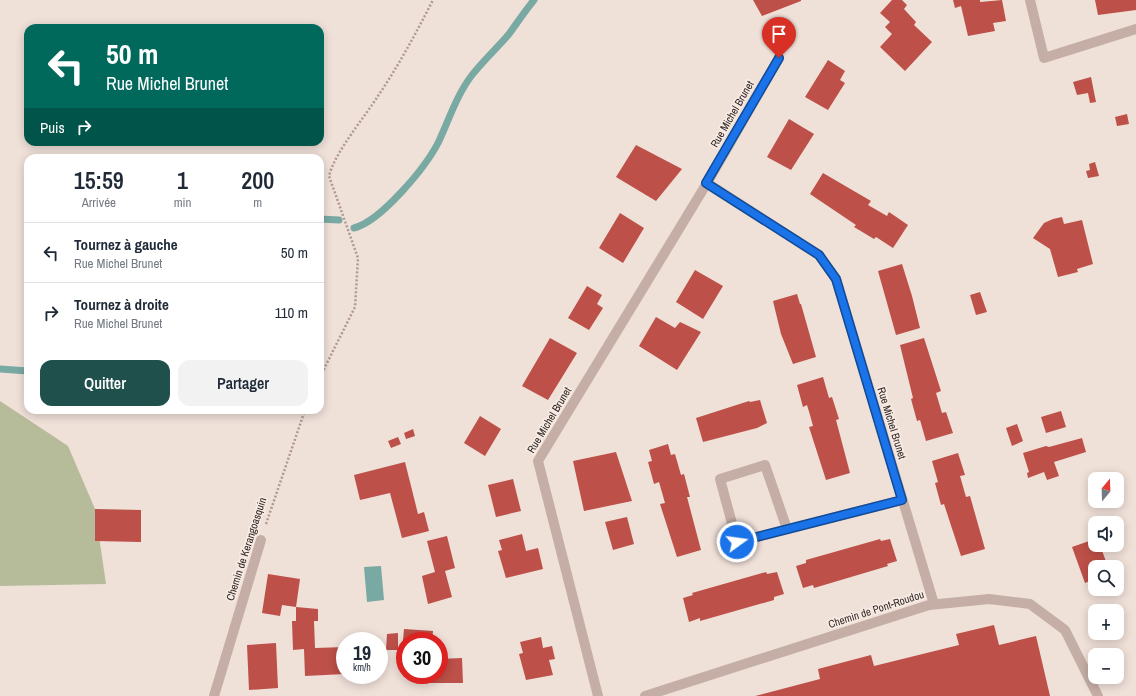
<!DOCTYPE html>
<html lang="fr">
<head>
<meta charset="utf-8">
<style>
	body { margin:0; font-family:"Archivo Narrow",sans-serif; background:#f2f2f3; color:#1f2937; height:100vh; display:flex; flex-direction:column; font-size:15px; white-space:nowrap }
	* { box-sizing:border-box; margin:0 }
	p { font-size:13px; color:#747a83 }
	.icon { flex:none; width:22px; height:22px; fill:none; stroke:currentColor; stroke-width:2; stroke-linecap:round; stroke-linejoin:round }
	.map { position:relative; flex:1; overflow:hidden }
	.panel { position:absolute; left:24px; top:154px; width:300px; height:260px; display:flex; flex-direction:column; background:#fff; border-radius:12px; box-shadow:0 2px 10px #0003 }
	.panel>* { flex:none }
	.banner { position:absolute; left:24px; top:24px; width:300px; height:122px; border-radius:12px; box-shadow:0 2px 10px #0003; background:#00695c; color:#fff; overflow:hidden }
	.needle { width:26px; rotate:19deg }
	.buttons { position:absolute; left:1088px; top:472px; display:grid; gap:8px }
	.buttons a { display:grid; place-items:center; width:36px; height:36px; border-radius:8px; background:#fff; box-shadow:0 2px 10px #0003; font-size:20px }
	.speed { position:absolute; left:336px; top:632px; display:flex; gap:8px; font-size:20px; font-weight:700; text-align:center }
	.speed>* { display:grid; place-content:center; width:52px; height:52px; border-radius:50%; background:#fff; box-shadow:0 2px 10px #0003; line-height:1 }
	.speed small { font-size:10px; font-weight:400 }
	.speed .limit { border:6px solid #d22; background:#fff; color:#111 }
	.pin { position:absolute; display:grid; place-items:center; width:34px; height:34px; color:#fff; margin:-41px -17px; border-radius:50% 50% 50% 0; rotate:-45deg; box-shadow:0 0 4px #0007 }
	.pin .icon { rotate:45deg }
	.me { position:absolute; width:44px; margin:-22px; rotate:76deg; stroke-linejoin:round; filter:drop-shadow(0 0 3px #0008) }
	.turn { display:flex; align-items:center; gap:14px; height:84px; padding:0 16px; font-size:18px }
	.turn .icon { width:52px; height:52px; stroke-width:2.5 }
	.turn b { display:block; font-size:28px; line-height:34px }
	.then { display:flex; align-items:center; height:38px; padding:0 16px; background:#0003; gap:8px; font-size:15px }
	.eta { display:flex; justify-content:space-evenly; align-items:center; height:68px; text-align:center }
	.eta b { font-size:24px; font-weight:600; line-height:28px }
	.primary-button { display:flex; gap:8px; margin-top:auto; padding:8px 16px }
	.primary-button a { flex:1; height:46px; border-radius:12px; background:#1f504b; color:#fff; font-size:16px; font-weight:600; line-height:46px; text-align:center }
	.primary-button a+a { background:#f2f2f3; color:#1f2937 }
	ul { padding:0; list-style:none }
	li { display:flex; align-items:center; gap:12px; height:60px; padding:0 16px; border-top:1px solid #e0e1e3 }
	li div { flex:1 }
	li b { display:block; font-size:15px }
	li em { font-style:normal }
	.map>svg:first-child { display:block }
	.green { fill:#b6bc99 }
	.water { fill:#79a9a3 }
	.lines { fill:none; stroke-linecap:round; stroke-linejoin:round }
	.stream { stroke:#79a9a3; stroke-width:7 }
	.building { fill:#bd5048 }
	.path { stroke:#b19890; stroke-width:2.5; stroke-dasharray:2 2; stroke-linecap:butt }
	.lane { stroke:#c5aea5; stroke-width:10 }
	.street { stroke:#c5aea5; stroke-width:10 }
	.route-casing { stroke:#114b97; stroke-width:10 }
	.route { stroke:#1a73e8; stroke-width:7 }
	.labels { text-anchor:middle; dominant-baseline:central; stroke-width:3.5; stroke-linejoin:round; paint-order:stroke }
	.street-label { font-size:11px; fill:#322726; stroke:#f7ebe4 }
</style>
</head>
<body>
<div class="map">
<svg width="1136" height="696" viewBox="0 0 1136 696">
	<rect width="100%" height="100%" fill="#efe0d8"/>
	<!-- green -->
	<path class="green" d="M 0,401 L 68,446 L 95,509 L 106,584 L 0,586 Z"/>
	<!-- water -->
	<path class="water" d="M 381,566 L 384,600 L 367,602 L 364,567 Z"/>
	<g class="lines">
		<!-- stream -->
		<path class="stream" d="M 320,219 L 339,220
			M 354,228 C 381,221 425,168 438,143 C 449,120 456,96 472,75 C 483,61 497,48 509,34 C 517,23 525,11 534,0
			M 0,369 L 28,371"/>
	</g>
	<!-- building -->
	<path class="building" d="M 753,0 L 801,0 L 801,1 L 762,16 Z
		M 892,0 L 902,0 L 907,5 L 904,9 L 916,22 L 914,25 L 932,42 L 905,71 L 880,47 L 892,34 L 885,27 L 890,22 L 880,13 Z
		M 953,0 L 980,0 L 980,2 L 1002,0 L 1006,21 L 993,23 L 995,31 L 968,36 L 961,6 L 955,8 Z
		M 1095,0 L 1136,0 L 1136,10 L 1098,15 Z
		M 828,60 L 845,71 L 840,80 L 845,83 L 828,110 L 805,97 Z
		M 1091,77 L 1096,102 L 1090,103 L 1088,93 L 1077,95 L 1073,82 Z
		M 1127,114 L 1129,124 L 1117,126 L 1115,117 Z
		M 789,119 L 814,134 L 791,170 L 767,157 Z
		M 636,145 L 682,169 L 656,201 L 616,177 Z
		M 1095,162 L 1099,176 L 1088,178 L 1086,171 L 1090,170 L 1089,164 Z
		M 823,173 L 871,201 L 868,205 L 887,216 L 889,212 L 908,225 L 893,248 L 876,237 L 874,239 L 854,227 L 856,225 L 810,194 Z
		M 620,213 L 644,228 L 623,263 L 599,248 Z
		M 1062,217 L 1064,224 L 1082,220 L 1093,264 L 1077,269 L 1078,272 L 1058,277 L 1050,249 L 1033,238 L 1044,223 L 1053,219 Z
		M 902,264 L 912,296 L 920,328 L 896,335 L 878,271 Z
		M 695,270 L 723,286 L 703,319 L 676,302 Z
		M 587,286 L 602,295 L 597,304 L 603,308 L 589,330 L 568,318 Z
		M 980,292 L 987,312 L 976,315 L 970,295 Z
		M 797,294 L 800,304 L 801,304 L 816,357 L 793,364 L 781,334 L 773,301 Z
		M 656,317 L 675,328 L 680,322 L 701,332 L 677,370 L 639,346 Z
		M 550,338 L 577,353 L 548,400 L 522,386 Z
		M 924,338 L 941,391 L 936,393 L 942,413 L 946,412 L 953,433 L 926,441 L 920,420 L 917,421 L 911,399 L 913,398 L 900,345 Z
		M 823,377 L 829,398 L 832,397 L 839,419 L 836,420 L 850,473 L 826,480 L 809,427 L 813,426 L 810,415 L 807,405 L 803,407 L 797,385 Z
		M 760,400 L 767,423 L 757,428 L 703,442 L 696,418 L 749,401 L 750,402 Z
		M 1061,411 L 1066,427 L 1046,433 L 1041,417 Z
		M 480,416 L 501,429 L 485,456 L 464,443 Z
		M 1017,424 L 1023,441 L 1012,446 L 1006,428 Z
		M 413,429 L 415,436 L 406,439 L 404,433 Z
		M 398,437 L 401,444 L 391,448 L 388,441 Z
		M 1082,438 L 1086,452 L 1054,462 L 1059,476 L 1047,480 L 1044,472 L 1028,478 L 1027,473 L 1029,472 L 1023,453 L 1046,446 L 1049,447 Z
		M 668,444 L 671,455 L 675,454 L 681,475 L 684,474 L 690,497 L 687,497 L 701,550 L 677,557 L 660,504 L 665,503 L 659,482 L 654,484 L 648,462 L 652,461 L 649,450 Z
		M 616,452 L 632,501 L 584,511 L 573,461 Z
		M 958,453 L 965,475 L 960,476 L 966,497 L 970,496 L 985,549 L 961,556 L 944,504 L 941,505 L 935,483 L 938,482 L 932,461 Z
		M 405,462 L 418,514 L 424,512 L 429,531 L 402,538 L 390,493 L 360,500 L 354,475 Z
		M 513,479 L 521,511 L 496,517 L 488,485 Z
		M 95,509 L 141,510 L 141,542 L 95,541 Z
		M 627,517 L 634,544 L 613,550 L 605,522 Z
		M 522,534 L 526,551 L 538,548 L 543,569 L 506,578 L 498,551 L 502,550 L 499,540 Z
		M 447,536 L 455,568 L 445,571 L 452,597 L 428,604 L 422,576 L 435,572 L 427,541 Z
		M 880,539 L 881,541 L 890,539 L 897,561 L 887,564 L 888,566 L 814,588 L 813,585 L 803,588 L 796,566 L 806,563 L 806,560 Z
		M 1095,539 L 1095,545 L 1100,545 L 1108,567 L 1095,567 L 1095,579 L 1085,583 L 1072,547 Z
		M 766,572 L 767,574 L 777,572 L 784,594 L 774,597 L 774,600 L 700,621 L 700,618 L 689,622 L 683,598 L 693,595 L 692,593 Z
		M 268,574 L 300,579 L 296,607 L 282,605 L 280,616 L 262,613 Z
		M 296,607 L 318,609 L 318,621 L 314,621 L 315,648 L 345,647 L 345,674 L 305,676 L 304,649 L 293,650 L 292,621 L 296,621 Z
		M 994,625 L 999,645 L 1036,636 L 1050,696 L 755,696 L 820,679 L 818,669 L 871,655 L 874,666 L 959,645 L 956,634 Z
		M 404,629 L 433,631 L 432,641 L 403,640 Z
		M 398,633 L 398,650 L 386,650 L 387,634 Z
		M 541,637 L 543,648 L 552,646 L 555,659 L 549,660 L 553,675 L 526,680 L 519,654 L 523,653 L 520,642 Z
		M 276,643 L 278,688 L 249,690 L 247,645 Z
		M 462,658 L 463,683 L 421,683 L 421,675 L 439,675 L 439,659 Z"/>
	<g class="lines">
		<!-- path -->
		<path class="path" d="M 320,377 L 355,307 L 358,258 L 329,176 C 335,152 364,118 378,96 C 399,65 416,33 433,0
			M 266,524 L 305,410"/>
		<!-- lane -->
		<path class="lane" d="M 1030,0 L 1044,58 L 1136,29"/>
		<!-- street -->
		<path class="street" d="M 707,183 L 819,255 L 836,279 L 934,604
			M 787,529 L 765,465 L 720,479 L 737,542 L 902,500
			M 214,696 L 261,540
			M 598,696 L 538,461 L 707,183 L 779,58
			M 645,696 L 929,605 L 989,599 L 1030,604 L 1065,630 L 1098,696"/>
	</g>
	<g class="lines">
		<defs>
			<path id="route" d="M 737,542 L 902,500 L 836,279 L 819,255 L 706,183 L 779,58"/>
		</defs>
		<!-- route casing -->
		<use href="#route" class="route-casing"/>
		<!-- route -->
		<use href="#route" class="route"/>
	</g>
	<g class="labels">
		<!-- street labels -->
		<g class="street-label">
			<text transform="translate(732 114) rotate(-60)">Rue Michel Brunet</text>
			<text transform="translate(549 420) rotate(-59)">Rue Michel Brunet</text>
			<text transform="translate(892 423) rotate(73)">Rue Michel Brunet</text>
			<text transform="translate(246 549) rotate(-72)">Chemin de Kerangoasquin</text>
			<text transform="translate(876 609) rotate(-18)">Chemin de Pont-Roudou</text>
		</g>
	</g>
</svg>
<div class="buttons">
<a><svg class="needle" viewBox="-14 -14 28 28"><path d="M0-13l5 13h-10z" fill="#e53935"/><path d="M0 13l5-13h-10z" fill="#747a83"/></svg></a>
<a><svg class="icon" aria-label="sound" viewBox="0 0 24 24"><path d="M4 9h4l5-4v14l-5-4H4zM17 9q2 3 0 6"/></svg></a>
<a><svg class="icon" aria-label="search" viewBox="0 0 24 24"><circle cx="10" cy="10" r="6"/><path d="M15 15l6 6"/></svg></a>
<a>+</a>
<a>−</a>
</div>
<div class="speed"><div>19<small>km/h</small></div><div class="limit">30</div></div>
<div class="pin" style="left:779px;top:58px;background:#d93025"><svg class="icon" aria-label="arrive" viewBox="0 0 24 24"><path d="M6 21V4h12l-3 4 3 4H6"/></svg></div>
<svg class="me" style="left:737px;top:542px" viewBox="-20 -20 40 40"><circle r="17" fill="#1a73e8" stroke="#fff" stroke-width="3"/><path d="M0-11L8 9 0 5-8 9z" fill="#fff"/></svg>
<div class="banner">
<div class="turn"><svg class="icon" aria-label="left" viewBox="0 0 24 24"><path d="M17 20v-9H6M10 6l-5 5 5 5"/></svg><div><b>50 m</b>Rue Michel Brunet</div></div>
<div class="then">Puis<svg class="icon" aria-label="right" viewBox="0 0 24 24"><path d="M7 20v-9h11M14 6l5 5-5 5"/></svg></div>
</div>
<section class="panel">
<div class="eta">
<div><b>15:59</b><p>Arrivée</p></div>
<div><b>1</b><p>min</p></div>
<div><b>200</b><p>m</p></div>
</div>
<ul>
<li><svg class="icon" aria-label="left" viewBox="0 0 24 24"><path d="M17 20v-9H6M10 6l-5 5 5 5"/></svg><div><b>Tournez à gauche</b><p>Rue Michel Brunet</p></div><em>50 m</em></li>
<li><svg class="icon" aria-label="right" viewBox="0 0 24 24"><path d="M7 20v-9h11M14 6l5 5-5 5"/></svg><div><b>Tournez à droite</b><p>Rue Michel Brunet</p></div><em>110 m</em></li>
</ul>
<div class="primary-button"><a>Quitter</a><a>Partager</a></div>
</section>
</div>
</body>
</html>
